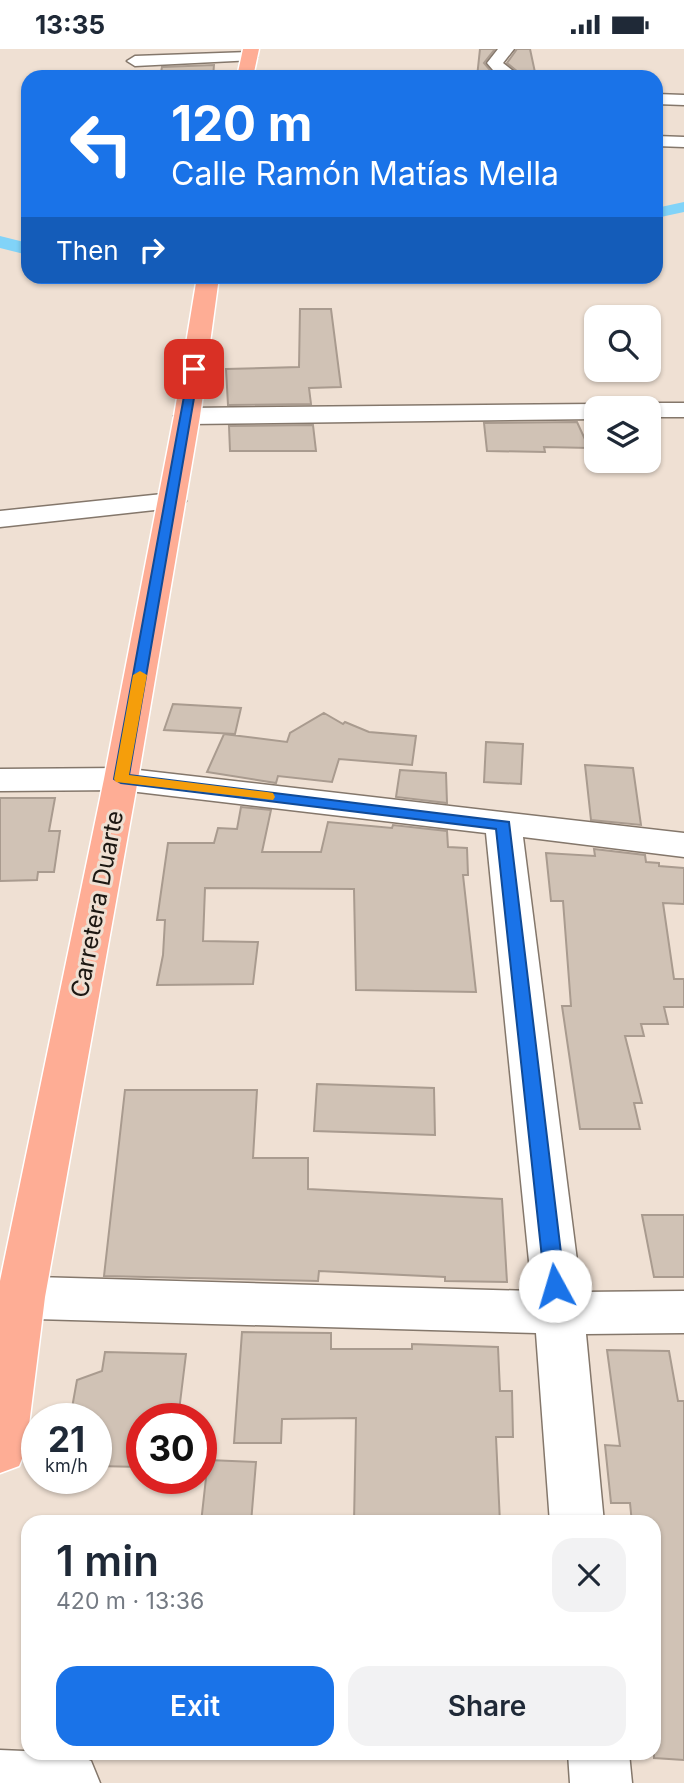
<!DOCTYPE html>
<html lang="en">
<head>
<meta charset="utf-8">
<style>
	body { margin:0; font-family:Inter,sans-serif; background:#f2f2f3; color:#1f2937; height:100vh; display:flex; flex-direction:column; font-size:26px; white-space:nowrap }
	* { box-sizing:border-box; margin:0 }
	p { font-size:23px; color:#747a83 }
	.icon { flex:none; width:38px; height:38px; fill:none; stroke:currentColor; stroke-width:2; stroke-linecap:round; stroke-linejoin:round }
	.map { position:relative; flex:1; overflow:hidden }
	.panel { position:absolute; left:21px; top:1466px; width:640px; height:245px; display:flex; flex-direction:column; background:#fff; border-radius:21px; box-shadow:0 2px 5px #0004 }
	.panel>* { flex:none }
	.hud { position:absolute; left:21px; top:21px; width:642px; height:214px; border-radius:21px; box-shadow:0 2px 5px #0004; background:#1a73e8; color:#fff; overflow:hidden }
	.tools { position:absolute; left:584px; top:256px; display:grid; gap:14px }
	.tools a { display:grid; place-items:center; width:77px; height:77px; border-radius:14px; background:#fff; box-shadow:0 2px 5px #0004; font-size:35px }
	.speed { position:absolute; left:21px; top:1354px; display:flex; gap:14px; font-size:35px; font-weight:700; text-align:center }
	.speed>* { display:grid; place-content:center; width:91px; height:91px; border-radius:50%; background:#fff; box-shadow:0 2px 5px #0004; line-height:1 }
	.speed small { font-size:18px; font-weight:400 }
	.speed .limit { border:10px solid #d22; background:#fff; color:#111 }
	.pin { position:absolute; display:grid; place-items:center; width:60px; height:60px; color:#fff; margin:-30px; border-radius:14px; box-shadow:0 4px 10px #0006 }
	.me { position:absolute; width:77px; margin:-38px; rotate:354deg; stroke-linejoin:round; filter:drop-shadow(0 0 5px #0008) }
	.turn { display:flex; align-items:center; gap:24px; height:147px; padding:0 35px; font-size:32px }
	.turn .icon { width:91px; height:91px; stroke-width:2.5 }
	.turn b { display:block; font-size:49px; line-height:60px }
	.then { display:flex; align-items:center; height:66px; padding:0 35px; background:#0003; gap:14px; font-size:26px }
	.round { display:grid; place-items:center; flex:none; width:74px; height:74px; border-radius:21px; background:#f2f2f3 }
	.headline { display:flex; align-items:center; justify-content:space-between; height:119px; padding:0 35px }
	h1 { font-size:42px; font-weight:600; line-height:52px }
	.cta { display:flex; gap:14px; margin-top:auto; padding:14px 35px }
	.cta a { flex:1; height:80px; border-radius:21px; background:#1a73e8; color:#fff; font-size:28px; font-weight:600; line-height:80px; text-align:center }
	.cta a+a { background:#f2f2f3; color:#1f2937 }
	.status { display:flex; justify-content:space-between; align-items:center; height:49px; padding:0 35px; background:#fff; direction:ltr }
	.status svg { height:19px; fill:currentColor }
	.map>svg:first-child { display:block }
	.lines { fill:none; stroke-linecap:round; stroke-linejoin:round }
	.canal { fill:#81d3f8; fill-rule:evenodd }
	.building { fill:#d0c2b5; stroke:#a99b8f; stroke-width:2 }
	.minor-casing { stroke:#84776b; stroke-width:3 }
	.major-casing { stroke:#fff; stroke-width:3 }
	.minor { fill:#fff; fill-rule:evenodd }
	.major { fill:#fead95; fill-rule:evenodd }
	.route { fill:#1a73e8; stroke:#114b97; stroke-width:2 }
	.slow { fill:#f59e0b }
	.labels { text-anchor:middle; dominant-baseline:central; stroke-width:6; stroke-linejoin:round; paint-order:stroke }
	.street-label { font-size:24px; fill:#1c1712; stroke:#efe0d3 }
</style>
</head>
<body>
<div class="status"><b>13:35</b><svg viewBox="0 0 49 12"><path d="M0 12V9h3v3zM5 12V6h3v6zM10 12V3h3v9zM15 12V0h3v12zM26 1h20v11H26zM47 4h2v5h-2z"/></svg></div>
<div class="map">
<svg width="684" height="1734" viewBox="0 0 684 1734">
	<rect width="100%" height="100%" fill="#efe0d3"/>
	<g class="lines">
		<!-- canal -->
		<path class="canal" d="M 684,153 L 684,163 L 656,169 L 656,159 Z
			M 0,187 L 28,194 L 28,206 L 0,199 Z"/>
	</g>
	<!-- building -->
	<path class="building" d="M 480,0 L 495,0 L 484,14 L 496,28 L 477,28 Z
		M 517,0 L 530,0 L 536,28 L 524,28 L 507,14 Z
		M 214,16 L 213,28 L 160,28 L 162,18 Z
		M 300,260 L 331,260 L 341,338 L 309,339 L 311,355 L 228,356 L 226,320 L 299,318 Z
		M 577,373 L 589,399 L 544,398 L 545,403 L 487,402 L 484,374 Z
		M 313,376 L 316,402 L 230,402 L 229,377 Z
		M 173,655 L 241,659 L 235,685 L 164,681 Z
		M 324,664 L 343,675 L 345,673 L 369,683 L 416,687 L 412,716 L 339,710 L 332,733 L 278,727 L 276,734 L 207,723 L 224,685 L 287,693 L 290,684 Z
		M 486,693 L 523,695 L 521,735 L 484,733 Z
		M 585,716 L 633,719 L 641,776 L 591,771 Z
		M 400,721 L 446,724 L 447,754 L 396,748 Z
		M 0,749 L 55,749 L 49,782 L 60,782 L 54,823 L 38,823 L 37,831 L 0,832 Z
		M 241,758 L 271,761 L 262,803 L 321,803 L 328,773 L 392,779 L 393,776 L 447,782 L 448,798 L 467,799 L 468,826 L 463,826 L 476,943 L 356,941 L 354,840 L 205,839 L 203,892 L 258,893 L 253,935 L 157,936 L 163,906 L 165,871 L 157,871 L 168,794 L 214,794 L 218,779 L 237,780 Z
		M 594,800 L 645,806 L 646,813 L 659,814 L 659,817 L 684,819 L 684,855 L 663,854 L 674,930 L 684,930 L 684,958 L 664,958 L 668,975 L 641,975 L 644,987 L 625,987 L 642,1054 L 634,1054 L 640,1080 L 580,1080 L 562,957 L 571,957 L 563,852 L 551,852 L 546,804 L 595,807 Z
		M 317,1035 L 434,1039 L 435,1086 L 314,1082 Z
		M 125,1041 L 257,1041 L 253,1109 L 308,1109 L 308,1140 L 502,1150 L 507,1233 L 445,1232 L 445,1228 L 319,1222 L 318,1232 L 104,1227 Z
		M 642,1166 L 684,1166 L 684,1228 L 654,1228 Z
		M 242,1283 L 331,1284 L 331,1300 L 412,1300 L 412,1295 L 498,1298 L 500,1342 L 512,1342 L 513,1388 L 496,1388 L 500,1474 L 354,1474 L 356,1369 L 282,1370 L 281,1394 L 234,1394 Z
		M 607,1301 L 669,1302 L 678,1352 L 684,1352 L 684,1711 L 654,1709 L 654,1474 L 632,1474 L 630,1454 L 611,1454 L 605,1396 L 620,1397 Z
		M 105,1303 L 186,1305 L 178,1370 L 142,1370 L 142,1418 L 96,1417 L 96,1370 L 70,1370 L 77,1331 L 102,1322 Z
		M 208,1411 L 256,1413 L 251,1474 L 201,1474 Z"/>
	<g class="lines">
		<defs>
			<path id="minor" d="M 498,0 L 514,0 L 503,14 L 521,28 L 499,28 L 487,14 Z
				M 249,3 L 254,5 L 257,8 L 254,11 L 135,17 L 127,12 L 135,7 Z
				M 656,45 L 684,46 L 684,56 L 656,55 Z
				M 656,87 L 684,88 L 684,98 L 656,97 Z
				M 649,354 L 684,354 L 684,368 L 649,368 L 649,359 L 638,359 Z
				M 597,355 L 607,359 L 597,359 L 597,370 L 187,375 L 178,372 L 174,367 L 178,362 L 187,359 Z
				M 172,444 L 182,446 L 186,452 L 182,458 L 0,478 L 0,462 Z
				M 121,719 L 684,784 L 684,808 L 523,788 L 581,1243 L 684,1242 L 684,1284 L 586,1285 L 604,1474 L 550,1474 L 536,1284 L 0,1269 L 0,1227 L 532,1242 L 486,784 L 121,741 L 0,742 L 0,720 Z
				M 0,1701 L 72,1704 L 91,1712 L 100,1734 L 0,1734 Z
				M 568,1704 L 629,1704 L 632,1734 L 570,1734 Z"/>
			<path id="major" d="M 243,0 L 259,0 L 253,28 L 237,28 Z
				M 197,228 L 219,228 L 200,367 L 138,730 L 45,1248 L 26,1400 L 19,1417 L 0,1424 L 0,1232 L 104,730 L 174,367 Z"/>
		</defs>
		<!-- minor casing -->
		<use href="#minor" class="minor-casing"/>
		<!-- major casing -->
		<use href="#major" class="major-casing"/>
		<!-- minor -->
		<use href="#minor" class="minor"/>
		<!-- major -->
		<use href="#major" class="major"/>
	</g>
	<!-- route -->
	<path class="route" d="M 194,317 L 199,320 L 129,726 L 509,773 L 565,1237 L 563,1243 L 555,1245 L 548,1243 L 545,1237 L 496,780 L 121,734 L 114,730 L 189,320 Z"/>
	<!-- slow -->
	<path class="slow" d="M 140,622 L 147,626 L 129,726 L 267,743 L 273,744 L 275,748 L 273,751 L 116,733 L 114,730 L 133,626 Z"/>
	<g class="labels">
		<!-- street labels -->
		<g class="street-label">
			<text transform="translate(97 855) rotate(-79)">Carretera Duarte</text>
		</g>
	</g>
</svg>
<div class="tools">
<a><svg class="icon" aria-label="search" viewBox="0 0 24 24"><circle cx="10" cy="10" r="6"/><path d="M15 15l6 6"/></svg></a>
<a><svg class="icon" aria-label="layers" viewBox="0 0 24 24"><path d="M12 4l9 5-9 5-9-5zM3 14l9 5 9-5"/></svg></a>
</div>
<div class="speed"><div>21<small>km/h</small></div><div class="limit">30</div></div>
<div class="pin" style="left:194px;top:320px;background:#d93025"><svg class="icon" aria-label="arrive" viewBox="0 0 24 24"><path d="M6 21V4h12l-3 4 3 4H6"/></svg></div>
<svg class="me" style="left:555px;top:1237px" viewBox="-20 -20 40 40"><circle r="19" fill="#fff"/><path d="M0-13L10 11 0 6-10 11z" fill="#1a73e8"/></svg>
<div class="hud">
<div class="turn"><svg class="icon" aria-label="left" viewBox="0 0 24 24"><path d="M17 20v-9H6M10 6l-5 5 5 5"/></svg><div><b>120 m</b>Calle Ramón Matías Mella</div></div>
<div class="then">Then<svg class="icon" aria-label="right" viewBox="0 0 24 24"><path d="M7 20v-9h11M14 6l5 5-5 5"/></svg></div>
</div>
<section class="panel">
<div class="headline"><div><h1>1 min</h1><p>420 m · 13:36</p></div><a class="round"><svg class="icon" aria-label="close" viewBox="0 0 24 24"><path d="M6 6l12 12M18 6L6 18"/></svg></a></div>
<div class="cta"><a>Exit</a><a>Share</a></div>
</section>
</div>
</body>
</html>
